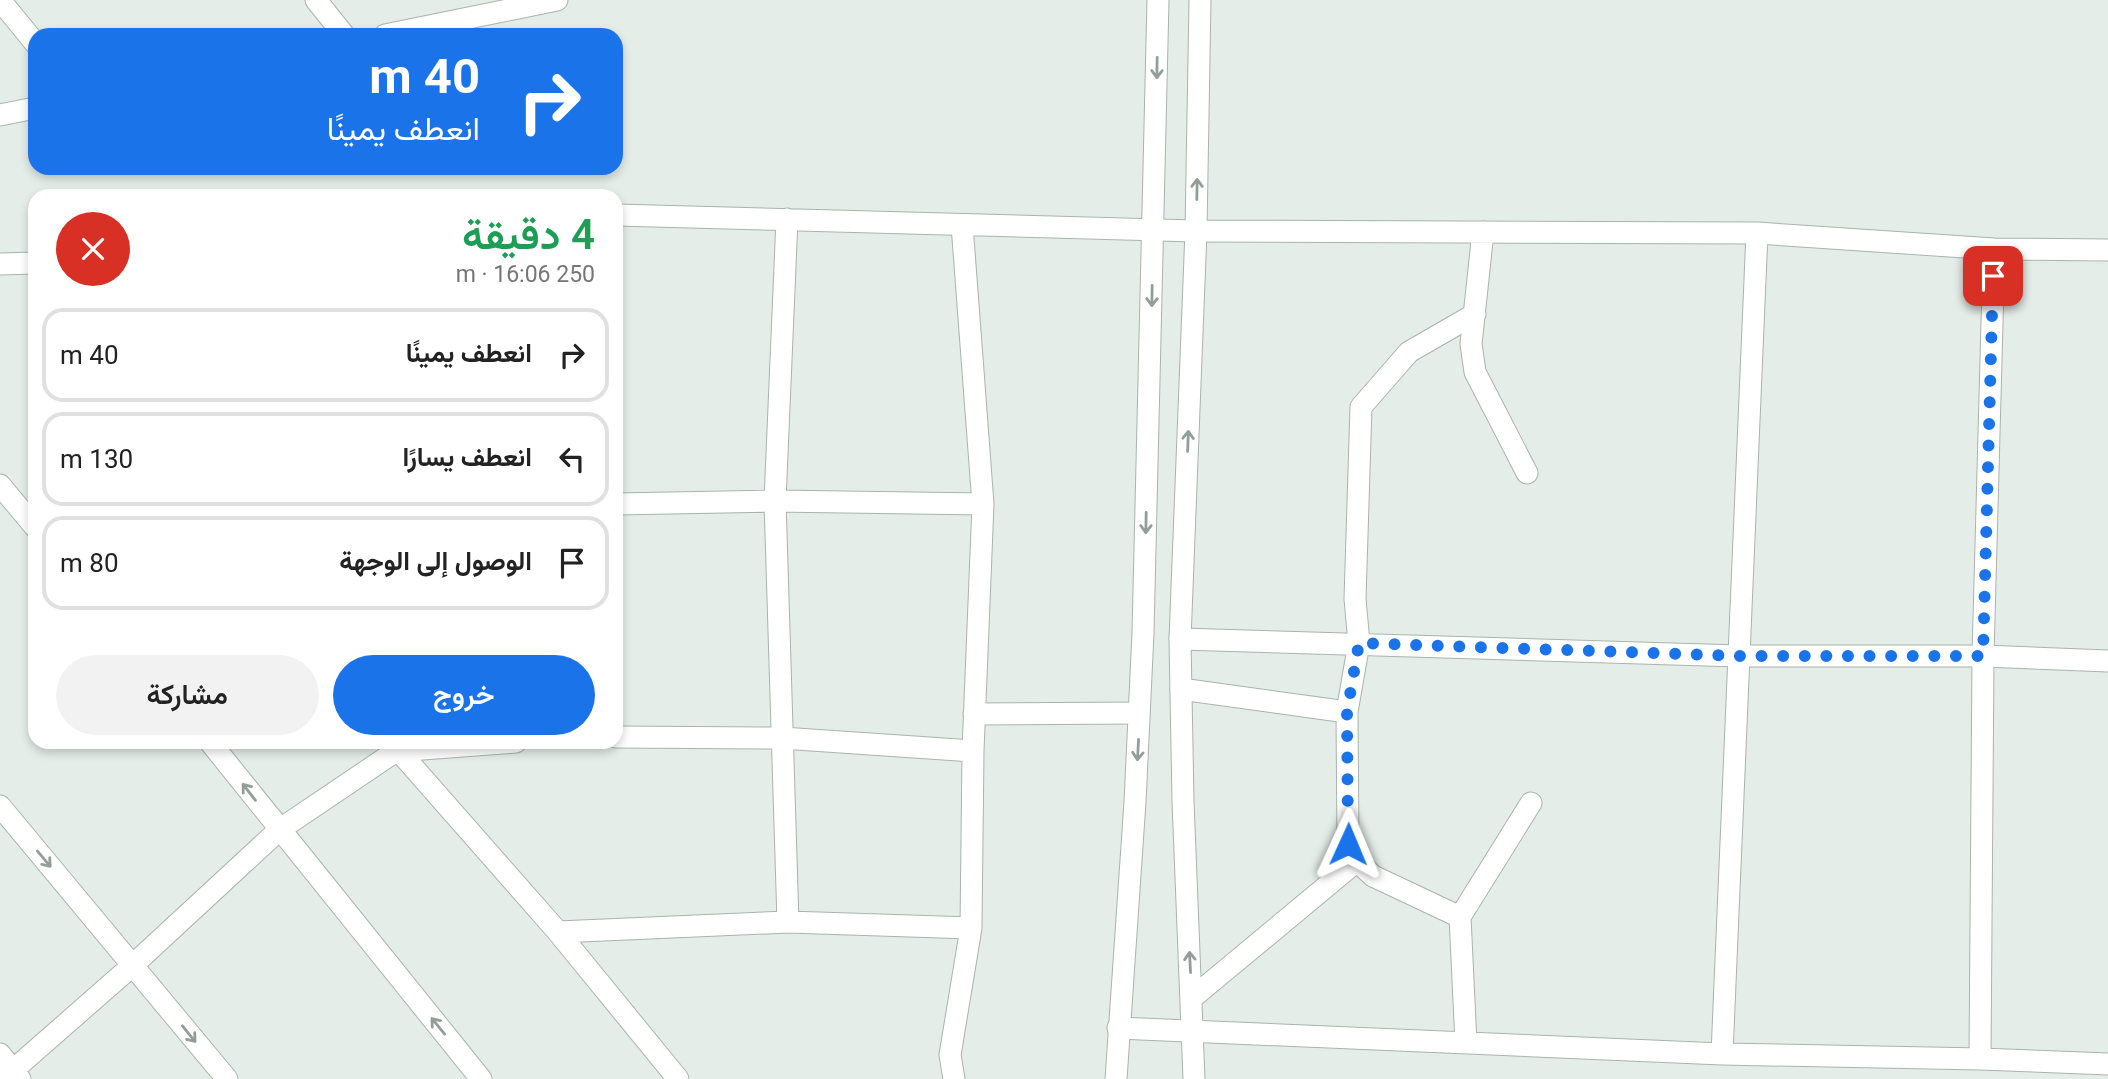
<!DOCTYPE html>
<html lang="ar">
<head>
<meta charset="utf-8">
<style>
	body { margin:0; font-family:Roboto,Vazirmatn,sans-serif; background:#f2f2f2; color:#222; direction:rtl; height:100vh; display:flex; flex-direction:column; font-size:26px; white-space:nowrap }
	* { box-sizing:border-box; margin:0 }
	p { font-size:23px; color:#767676 }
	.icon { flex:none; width:38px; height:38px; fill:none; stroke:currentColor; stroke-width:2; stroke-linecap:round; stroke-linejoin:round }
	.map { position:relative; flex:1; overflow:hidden; direction:ltr }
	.drawer { position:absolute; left:28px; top:189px; width:595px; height:560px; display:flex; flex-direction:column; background:#fff; border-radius:21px; box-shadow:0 4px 10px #0003; direction:rtl }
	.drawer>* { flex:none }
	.guide { position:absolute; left:28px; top:28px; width:595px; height:147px; border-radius:21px; box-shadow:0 4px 10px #0003; direction:rtl; background:#1a73e8; color:#fff; overflow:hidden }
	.pin { position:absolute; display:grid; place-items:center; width:60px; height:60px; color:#fff; margin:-30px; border-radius:14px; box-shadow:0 4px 10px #0006 }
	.me { position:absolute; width:77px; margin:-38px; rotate:1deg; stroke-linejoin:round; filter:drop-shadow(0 0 5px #0008) }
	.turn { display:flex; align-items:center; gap:24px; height:147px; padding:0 28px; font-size:32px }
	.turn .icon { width:91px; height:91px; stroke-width:2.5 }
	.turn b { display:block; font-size:49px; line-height:60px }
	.round { display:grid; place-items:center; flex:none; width:74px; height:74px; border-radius:37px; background:#f2f2f2 }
	.headline { display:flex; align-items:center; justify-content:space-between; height:119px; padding:0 28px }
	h1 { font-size:42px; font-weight:600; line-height:52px; color:#1e9e55 }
	.primary-button { display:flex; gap:14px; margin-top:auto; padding:14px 28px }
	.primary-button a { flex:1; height:80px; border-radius:42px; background:#1a73e8; color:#fff; font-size:28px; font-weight:600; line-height:80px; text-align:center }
	.primary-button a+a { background:#f2f2f2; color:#222 }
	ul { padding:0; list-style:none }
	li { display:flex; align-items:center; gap:21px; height:94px; margin:0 14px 10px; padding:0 14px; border:4px solid #e0e0e0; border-radius:21px }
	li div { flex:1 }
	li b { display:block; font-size:26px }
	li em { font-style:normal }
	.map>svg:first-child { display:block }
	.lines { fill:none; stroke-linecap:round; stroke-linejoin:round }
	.minor-casing { stroke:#a7b5ad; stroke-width:23 }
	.tertiary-casing { stroke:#a7b5ad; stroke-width:23 }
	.minor { stroke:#fff; stroke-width:21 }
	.tertiary { stroke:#fff; stroke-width:21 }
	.oneway { stroke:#929e98 }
	.route { stroke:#1a73e8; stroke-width:12; stroke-dasharray:0 21.6 }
</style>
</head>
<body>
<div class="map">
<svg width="2108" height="1079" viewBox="0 0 2108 1079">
	<rect width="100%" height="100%" fill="#e4ede7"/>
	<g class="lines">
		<defs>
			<path id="minor" d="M 0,0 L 35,43
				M 316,0 L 344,35
				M 385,35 L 557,0
				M 0,115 L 35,108
				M 616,215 L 1196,231 L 1757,233 L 1994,249 L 2108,250
				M 787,219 L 775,501 L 788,922
				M 962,225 L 983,504 L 973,751 L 971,928
				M 1483,232 L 1471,344 L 1475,372 L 1527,473
				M 0,264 L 35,263
				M 0,485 L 35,527
				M 616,504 L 775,501 L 983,504
				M 1180,639 L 1739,656 L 1983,656 L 2108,661
				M 1181,689 L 1347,712
				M 974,714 L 1139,713
				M 616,737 L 782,738 L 973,751
				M 210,742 L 481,1079
				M 391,742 L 558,932 L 788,922 L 971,928 L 950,1055 L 954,1079
				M 0,806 L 227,1079
				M 1460,917 L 1373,876 L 1357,861 L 1348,844 L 1347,712 L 1359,643 L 1355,599 L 1361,407 L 1409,352 L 1475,314
				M 558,932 L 678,1079
				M 1192,998 L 1357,861
				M 1118,1028 L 1722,1054 L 1980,1059 L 2108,1064
				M 1466,1043 L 1460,917 L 1531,803
				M 0,1054 L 20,1079
				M 1722,1054 L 1757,233
				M 1980,1059 L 1983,656 L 1994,249
				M 3,1079 L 133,965 L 279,830 L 396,751 L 516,742"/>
			<path id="tertiary" d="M 1116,1079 L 1135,802 L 1143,633 L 1158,0
				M 1194,1079 L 1183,801 L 1180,639 L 1196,231 L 1200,0"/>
		</defs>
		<!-- minor casing -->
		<use href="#minor" class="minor-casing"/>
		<!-- tertiary casing -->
		<use href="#tertiary" class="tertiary-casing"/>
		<!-- minor -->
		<use href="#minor" class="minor"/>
		<!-- tertiary -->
		<use href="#tertiary" class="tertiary"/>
	</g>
	<!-- one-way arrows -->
	<defs><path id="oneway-shaft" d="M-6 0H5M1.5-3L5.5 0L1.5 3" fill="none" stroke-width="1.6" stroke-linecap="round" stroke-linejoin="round" transform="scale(1.75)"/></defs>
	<g class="oneway">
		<use href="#oneway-shaft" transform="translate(1157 68) rotate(91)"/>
		<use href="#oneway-shaft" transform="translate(1197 189) rotate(-89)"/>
		<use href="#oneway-shaft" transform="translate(1152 296) rotate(91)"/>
		<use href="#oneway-shaft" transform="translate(1188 441) rotate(-88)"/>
		<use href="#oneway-shaft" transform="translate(1146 523) rotate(91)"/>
		<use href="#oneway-shaft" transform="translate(1138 750) rotate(93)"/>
		<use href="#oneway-shaft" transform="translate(249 792) rotate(-128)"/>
		<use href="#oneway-shaft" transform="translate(44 859) rotate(50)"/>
		<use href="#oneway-shaft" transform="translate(1190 962) rotate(-93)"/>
		<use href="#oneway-shaft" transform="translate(438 1026) rotate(-129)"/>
		<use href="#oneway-shaft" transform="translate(189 1034) rotate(51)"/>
	</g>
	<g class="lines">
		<!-- route -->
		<path class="route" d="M 1348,844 L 1347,712 L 1359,643 L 1739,656 L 1983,656 L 1993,276"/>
	</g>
</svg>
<div class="pin" style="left:1993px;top:276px;background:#d93025"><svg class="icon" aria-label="arrive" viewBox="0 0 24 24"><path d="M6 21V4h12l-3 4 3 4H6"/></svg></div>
<svg class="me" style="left:1348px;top:844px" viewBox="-20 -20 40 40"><path d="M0-17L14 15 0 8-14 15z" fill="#1a73e8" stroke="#fff" stroke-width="4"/></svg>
<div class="guide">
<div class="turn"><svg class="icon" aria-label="right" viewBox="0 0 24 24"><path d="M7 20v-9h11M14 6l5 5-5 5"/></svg><div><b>40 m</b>انعطف يمينًا</div></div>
</div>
<section class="drawer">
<div class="headline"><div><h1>4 دقيقة</h1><p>250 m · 16:06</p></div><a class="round" style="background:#d93025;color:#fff"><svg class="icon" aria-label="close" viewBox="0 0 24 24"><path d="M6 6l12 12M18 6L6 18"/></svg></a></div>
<ul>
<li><svg class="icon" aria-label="right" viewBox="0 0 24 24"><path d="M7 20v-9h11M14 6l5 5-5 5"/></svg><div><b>انعطف يمينًا</b></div><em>40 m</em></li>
<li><svg class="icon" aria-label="left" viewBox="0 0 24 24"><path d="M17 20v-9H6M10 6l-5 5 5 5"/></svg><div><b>انعطف يسارًا</b></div><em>130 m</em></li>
<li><svg class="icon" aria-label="arrive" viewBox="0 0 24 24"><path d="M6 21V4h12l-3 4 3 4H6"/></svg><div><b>الوصول إلى الوجهة</b></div><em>80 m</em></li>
</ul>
<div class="primary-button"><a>خروج</a><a>مشاركة</a></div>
</section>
</div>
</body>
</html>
